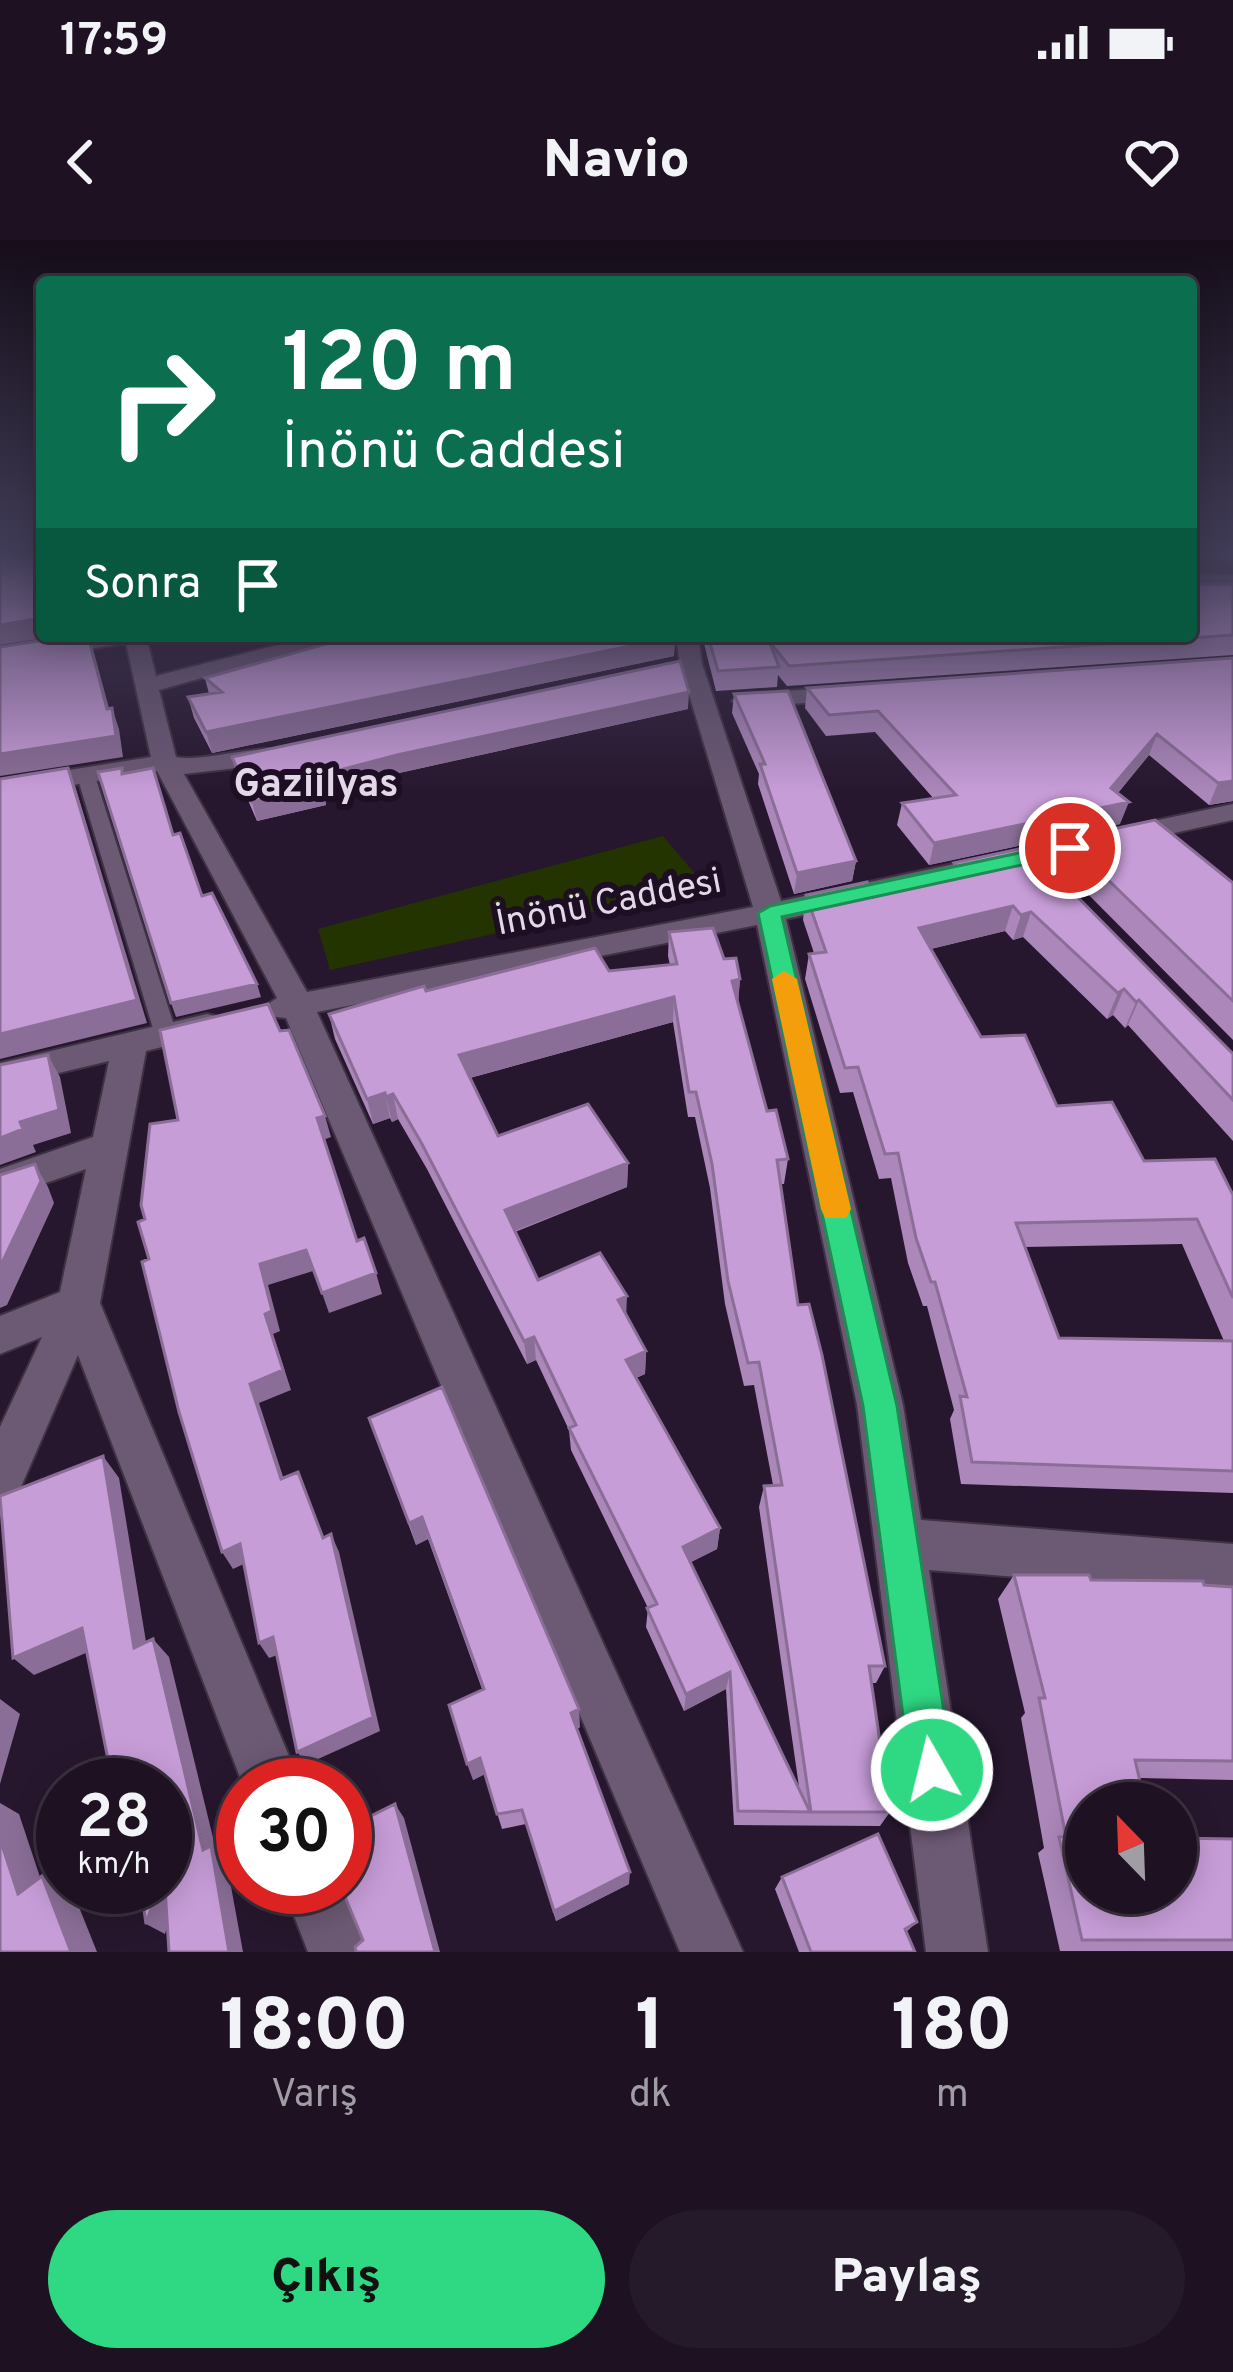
<!DOCTYPE html>
<html lang="tr">
<head>
<meta charset="utf-8">
<style>
	body { margin:0; font-family:Overpass,sans-serif; background:#251a2a; color:#f1f3f6; height:100vh; display:flex; flex-direction:column; font-size:45px; white-space:nowrap }
	* { box-sizing:border-box; margin:0 }
	p { font-size:39px; color:#a09da5 }
	.icon { flex:none; width:66px; height:66px; fill:none; stroke:currentColor; stroke-width:2; stroke-linecap:round; stroke-linejoin:round }
	.map { position:relative; height:1712px; overflow:hidden }
	.panel { display:flex; flex-direction:column; background:#1d1122; flex:1 }
	.panel>* { flex:none }
	.hud { position:absolute; left:36px; top:36px; width:1161px; height:366px; border-radius:12px; box-shadow:0 6px 30px #0003,0 0 0 3px #3b3140; background:#0b6e4f; color:#fff; overflow:hidden }
	.needle { width:78px; rotate:337deg }
	.buttons { position:absolute; left:1065px; top:1542px; display:grid; gap:24px }
	.buttons a { display:grid; place-items:center; width:132px; height:132px; border-radius:50%; background:#1d1122; box-shadow:0 6px 30px #0003,0 0 0 3px #3b3140; font-size:60px }
	.speed { position:absolute; left:36px; top:1518px; display:flex; gap:24px; font-size:60px; font-weight:700; text-align:center }
	.speed>* { display:grid; place-content:center; width:156px; height:156px; border-radius:50%; background:#1d1122; box-shadow:0 6px 30px #0003,0 0 0 3px #3b3140; line-height:1 }
	.speed small { font-size:30px; font-weight:400 }
	.speed .limit { border:18px solid #d22; background:#fff; color:#111 }
	.pin { position:absolute; display:grid; place-items:center; width:102px; height:102px; color:#fff; margin:-51px; border:6px solid #fff; border-radius:50%; box-shadow:0 3px 12px #0007 }
	.me { position:absolute; width:132px; margin:-66px; rotate:352deg; stroke-linejoin:round; filter:drop-shadow(0 0 9px #0008) }
	.turn { display:flex; align-items:center; gap:42px; height:252px; padding:0 48px; font-size:54px }
	.turn .icon { width:156px; height:156px; stroke-width:2.5 }
	.turn b { display:block; font-size:84px; line-height:102px }
	.then { display:flex; align-items:center; height:114px; padding:0 48px; background:#0003; gap:24px; font-size:45px }
	.eta { display:flex; justify-content:space-evenly; align-items:center; height:204px; text-align:center }
	.eta b { font-size:72px; font-weight:800; line-height:84px }
	.primary-button { display:flex; gap:24px; margin-top:auto; padding:24px 48px }
	.primary-button a { flex:1; height:138px; border-radius:72px; background:#2fd883; color:#111; font-size:48px; font-weight:800; line-height:138px; text-align:center }
	.primary-button a+a { background:#251a2a; color:#f1f3f6 }
	.status { display:flex; justify-content:space-between; align-items:center; height:84px; padding:0 60px; background:#1d1122; direction:ltr }
	.status svg { height:33px; fill:currentColor }
	header { display:flex; justify-content:space-between; align-items:center; height:156px; padding:0 48px; background:#1d1122; font-size:54px; font-weight:800 }
	.map>svg:first-child { display:block }
	.green { fill:#243401 }
	.lines { fill:none; stroke-linecap:round; stroke-linejoin:round }
	.lane-casing { stroke:#3e3244; stroke-width:4 }
	.street-casing { stroke:#3e3244; stroke-width:4 }
	.lane { fill:#6c5974; fill-rule:evenodd }
	.street { fill:#6c5974; fill-rule:evenodd }
	.wall { fill:#ab87ba; fill-rule:evenodd }
	.shaded-wall { fill:#8b6e97 }
	.building { fill:#c79dd8; stroke:#8b6e97; stroke-width:3 }
	.route { fill:#2fd883; stroke:#1f8c55; stroke-width:3 }
	.slow { fill:#f59e0b }
	.labels { text-anchor:middle; dominant-baseline:central; stroke-width:12; stroke-linejoin:round; paint-order:stroke }
	.street-label { font-size:36px; fill:#e3d8e8; stroke:#1e0e24 }
	.far-district-label { font-size:39px; font-weight:bold; fill:#e3d8e8; stroke:#1e0e24 }
</style>
</head>
<body>
<div class="status"><b>17:59</b><svg viewBox="0 0 49 12"><path d="M0 12V9h3v3zM5 12V6h3v6zM10 12V3h3v9zM15 12V0h3v12zM26 1h20v11H26zM47 4h2v5h-2z"/></svg></div>
<header><svg class="icon" aria-label="back" viewBox="0 0 24 24"><path d="M15 5l-7 7 7 7"/></svg>Navio<svg class="icon" aria-label="heart" viewBox="0 0 24 24"><path d="M12 20l-8-8c-3-5 5-10 8-4 3-6 11-1 8 4z"/></svg></header>
<div class="map">
<svg width="1233" height="1712" viewBox="0 0 1233 1712">
	<rect width="100%" height="100%" fill="#27172e"/>
	<!-- green -->
	<path class="green" d="M 663,596 L 706,647 L 330,730 L 318,689 Z"/>
	<g class="lines">
		<defs>
			<path id="lane" d="M 86,531 L 95,536 L 177,795 L 174,800 L 158,800 L 155,795 L 77,536 Z"/>
			<path id="street" d="M 1191,334 L 1233,335 L 1233,347 L 1191,346 Z
				M 89,396 L 146,396 L 156,436 L 313,396 L 350,396 L 159,450 L 176,517 C 207,523 274,498 294,515 L 281,523 L 184,534 L 307,752 L 753,667 L 680,424 L 676,396 L 698,396 L 702,424 L 781,661 L 1233,564 L 1233,580 L 786,679 L 903,1165 L 921,1280 L 1233,1304 L 1233,1354 L 929,1330 L 988,1712 L 926,1712 L 857,1165 L 757,685 L 317,772 L 743,1712 L 680,1712 L 286,778 L 267,776 L 262,768 L 277,758 L 157,531 L 0,557 L 0,541 L 151,517 L 126,403 L 0,424 L 0,410 Z
				M 856,446 L 864,448 L 864,458 L 744,468 L 732,461 L 744,454 Z
				M 207,774 L 219,777 L 224,785 L 219,793 L 146,811 L 100,1063 L 301,1545 L 243,1545 L 78,1115 L 17,1256 L 0,1263 L 0,1187 L 42,1097 L 0,1114 L 0,1076 L 60,1052 L 86,929 L 0,959 L 0,929 L 93,897 L 109,821 L 0,847 L 0,823 Z
				M 283,1647 L 343,1647 L 370,1712 L 308,1712 Z"/>
		</defs>
		<!-- lane casing -->
		<use href="#lane" class="lane-casing"/>
		<!-- street casing -->
		<use href="#street" class="street-casing"/>
		<!-- lane -->
		<use href="#lane" class="lane"/>
		<!-- street -->
		<use href="#street" class="street"/>
	</g>
	<!-- wall -->
	<path class="wall" d="M 1233,344 L 1233,415 L 787,446 L 778,435 L 777,447 L 716,451 L 702,396 L 1191,396 Z
		M 343,396 L 675,396 L 674,416 L 212,513 L 194,478 L 188,457 L 209,454 L 205,438 L 344,399 Z
		M 1233,418 L 1233,561 L 1209,565 L 1149,515 L 1118,553 L 1120,584 L 929,625 L 897,585 L 902,563 L 934,559 L 875,492 L 826,496 L 805,468 L 807,448 Z
		M 734,454 L 856,621 L 852,641 L 794,654 L 758,544 L 759,534 L 732,473 Z
		M 688,469 L 399,533 L 324,553 L 326,565 L 257,581 L 237,535 L 232,517 Z
		M 1066,599 L 1233,643 L 1233,800 L 1058,624 Z
		M 1028,607 L 1233,814 L 1233,901 L 1128,785 L 1125,788 L 1113,775 L 1107,779 L 1023,697 L 1013,700 L 1005,691 L 931,709 L 981,797 L 1057,866 L 1144,921 L 1233,955 L 1233,1253 L 961,1244 L 950,1179 L 954,1170 L 927,1066 L 923,1066 L 908,1023 L 891,938 L 879,939 L 853,852 L 840,853 L 805,739 L 809,714 L 814,713 L 803,680 L 806,655 L 873,657 L 950,639 L 954,623 ZM 1182,1004 L 1224,1101 L 1059,1098 L 1025,1007 Z
		M 669,692 L 724,719 L 740,739 L 738,762 L 767,871 L 788,919 L 784,944 L 780,944 L 798,1065 L 885,1426 L 876,1443 L 871,1443 L 890,1572 L 880,1586 L 734,1585 L 726,1449 L 684,1471 L 646,1387 L 648,1368 L 571,1210 L 569,1190 L 536,1120 L 527,1124 L 427,929 L 398,879 L 392,882 L 390,878 L 373,884 L 335,799 L 329,774 L 426,751 L 670,725 L 668,716 ZM 673,782 L 688,877 L 695,877 L 710,948 L 725,1064 L 744,1146 L 754,1145 L 773,1245 L 764,1246 L 759,1267 L 799,1547 L 691,1322 L 717,1309 L 720,1288 L 636,1138 L 645,1134 L 646,1111 L 626,1075 L 538,1040 L 515,992 L 627,947 L 628,923 L 498,896 L 470,838 Z
		M 369,1178 L 580,1487 L 577,1489 L 629,1644 L 556,1681 L 526,1584 L 502,1589 L 485,1534 L 473,1540 L 482,1449 L 428,1299 L 416,1305 Z
		M 1014,1335 L 1233,1347 L 1233,1540 L 1139,1538 L 1086,1653 L 1233,1599 L 1233,1711 L 1060,1711 L 1038,1613 L 1044,1608 L 1021,1478 L 1025,1473 L 998,1359 Z
		M 782,1637 L 917,1682 L 906,1692 L 915,1712 L 799,1712 L 775,1649 Z"/>
	<!-- shaded-wall -->
	<path class="shaded-wall" d="M 42,378 L 42,396 L 60,396 L 0,405 L 0,385 Z
		M 89,396 L 94,413 L 115,490 L 107,469 Z
		M 675,397 L 674,416 L 212,513 L 206,492 Z
		M 689,452 L 688,469 L 399,533 L 324,553 L 326,565 L 257,581 L 252,562 L 317,536 L 397,515 Z
		M 112,468 L 119,489 L 123,517 L 0,536 L 0,514 Z
		M 1157,494 L 1149,515 L 1106,567 L 1129,562 L 1120,584 L 929,625 L 934,603 L 1111,548 Z
		M 68,528 L 76,549 L 147,783 L 0,819 L 0,794 Z
		M 1233,541 L 1233,561 L 1209,565 L 1218,543 Z
		M 856,621 L 852,641 L 794,654 L 797,633 Z
		M 1013,666 L 1005,691 L 913,713 L 919,688 Z
		M 1031,672 L 1023,697 L 1013,700 L 1021,675 Z
		M 740,739 L 738,764 L 732,741 Z
		M 257,744 L 261,757 L 176,777 L 171,763 Z
		M 1124,749 L 1113,775 L 1107,779 L 1118,753 Z
		M 674,757 L 673,782 L 462,840 L 459,815 Z
		M 1139,760 L 1128,785 L 1125,788 L 1136,762 Z
		M 48,815 L 60,837 L 71,893 L 33,905 L 36,912 L 0,925 L 0,898 L 20,882 Z
		M 385,853 L 390,878 L 373,884 L 367,859 Z
		M 393,854 L 398,879 L 392,882 L 386,857 Z
		M 325,876 L 331,897 L 323,900 L 317,878 Z
		M 628,923 L 627,947 L 507,994 L 505,970 Z
		M 35,924 L 48,947 L 54,963 L 7,1065 L 0,1068 L 0,1027 Z
		M 306,1010 L 313,1031 L 268,1045 L 280,1091 L 273,1094 L 291,1150 L 259,1163 L 290,1258 L 281,1239 L 250,1144 L 265,1074 L 260,1024 Z
		M 376,1033 L 382,1054 L 329,1073 L 322,1053 Z
		M 627,1056 L 626,1079 L 618,1060 Z
		M 534,1097 L 536,1120 L 527,1124 L 524,1101 Z
		M 646,1111 L 645,1134 L 625,1143 L 626,1120 Z
		M 103,1216 L 119,1238 L 150,1426 L 134,1408 Z
		M 422,1277 L 428,1299 L 416,1305 L 409,1283 Z
		M 720,1288 L 717,1309 L 681,1327 L 683,1307 Z
		M 331,1294 L 339,1312 L 380,1491 L 307,1524 L 297,1512 Z
		M 240,1304 L 250,1321 L 233,1329 L 222,1312 Z
		M 82,1388 L 100,1407 L 34,1435 L 13,1418 Z
		M 273,1397 L 283,1413 L 269,1418 L 259,1403 Z
		M 153,1399 L 169,1417 L 216,1610 L 226,1619 L 243,1712 L 229,1712 Z
		M 730,1432 L 726,1449 L 684,1471 L 686,1454 Z
		M 0,1459 L 20,1474 L 0,1544 Z
		M 579,1469 L 580,1487 L 573,1490 L 571,1473 Z
		M 480,1518 L 485,1534 L 473,1540 L 467,1524 Z
		M 0,1563 L 19,1574 L 51,1670 L 18,1654 L 0,1599 Z
		M 395,1564 L 404,1578 L 440,1712 L 435,1712 Z
		M 630,1632 L 629,1644 L 556,1681 L 554,1671 Z
		M 42,1636 L 73,1652 L 97,1712 L 71,1712 Z
		M 181,1640 L 165,1694 L 146,1684 L 158,1647 L 165,1647 Z"/>
	<!-- building -->
	<path class="building" d="M 37,313 L 42,313 L 42,378 L 0,385 L 0,316 L 35,317 Z
		M 1191,344 L 1233,344 L 1233,395 L 789,426 L 769,401 L 779,427 L 718,431 L 708,396 L 1191,396 Z
		M 70,396 L 88,396 L 107,469 L 112,468 L 116,496 L 0,514 L 0,407 Z
		M 354,396 L 675,396 L 675,397 L 206,492 L 188,457 L 222,452 L 205,438 Z
		M 1233,418 L 1233,541 L 1218,543 L 1157,494 L 1111,548 L 1129,562 L 934,603 L 902,563 L 956,555 L 878,471 L 829,475 L 807,448 Z
		M 680,421 L 689,452 L 397,515 L 317,536 L 322,546 L 252,562 L 232,517 Z
		M 788,451 L 856,621 L 797,633 L 760,524 L 765,524 L 734,454 Z
		M 68,528 L 137,760 L 0,794 L 0,539 Z
		M 122,528 L 122,534 L 153,528 L 173,595 L 180,593 L 202,656 L 212,653 L 257,744 L 171,763 L 98,532 Z
		M 1155,580 L 1233,643 L 1233,761 L 1066,599 Z
		M 1028,607 L 1233,814 L 1233,860 L 1139,760 L 1136,762 L 1124,749 L 1118,753 L 1031,672 L 1021,675 L 1013,666 L 919,688 L 981,797 L 1025,795 L 1057,866 L 1112,862 L 1144,921 L 1215,919 L 1233,955 L 1233,1058 L 1197,979 L 1016,983 L 1059,1098 L 1233,1101 L 1233,1231 L 972,1222 L 960,1156 L 967,1157 L 935,1042 L 931,1042 L 916,998 L 898,913 L 885,914 L 858,827 L 845,828 L 809,714 L 826,712 L 806,655 L 867,642 L 873,657 L 965,636 L 954,623 Z
		M 713,688 L 724,719 L 736,718 L 740,739 L 732,741 L 767,871 L 776,870 L 788,919 L 777,920 L 798,1065 L 809,1064 L 822,1115 L 885,1426 L 869,1426 L 890,1572 L 811,1572 L 764,1246 L 782,1245 L 759,1122 L 748,1123 L 728,1041 L 712,924 L 696,852 L 689,852 L 674,757 L 459,815 L 498,896 L 588,864 L 628,923 L 505,970 L 538,1040 L 600,1013 L 627,1056 L 618,1060 L 646,1111 L 626,1120 L 720,1288 L 683,1307 L 810,1572 L 738,1571 L 730,1432 L 686,1454 L 647,1368 L 657,1364 L 569,1188 L 576,1185 L 534,1097 L 524,1101 L 422,904 L 393,854 L 386,857 L 385,853 L 367,859 L 329,774 L 424,746 L 426,751 L 595,708 L 609,731 L 677,724 L 669,692 Z
		M 268,764 L 280,791 L 289,790 L 325,876 L 317,878 L 357,1001 L 364,998 L 376,1033 L 322,1053 L 306,1010 L 260,1024 L 272,1071 L 265,1074 L 283,1130 L 250,1144 L 281,1239 L 298,1232 L 323,1298 L 331,1294 L 373,1477 L 297,1512 L 273,1397 L 259,1403 L 240,1304 L 222,1312 L 179,1172 L 142,1022 L 149,1019 L 138,982 L 145,979 L 141,965 L 150,884 L 178,880 L 160,790 Z
		M 48,815 L 59,870 L 20,882 L 23,889 L 0,898 L 0,825 Z
		M 35,924 L 41,941 L 0,1027 L 0,935 Z
		M 442,1147 L 579,1469 L 571,1473 L 630,1632 L 554,1671 L 522,1570 L 497,1574 L 480,1518 L 467,1524 L 449,1465 L 484,1449 L 422,1277 L 409,1283 L 369,1178 Z
		M 103,1216 L 134,1408 L 153,1399 L 203,1610 L 211,1606 L 229,1712 L 169,1712 L 165,1647 L 165,1545 L 113,1545 L 82,1388 L 13,1418 L 0,1256 Z
		M 1014,1335 L 1089,1335 L 1091,1340 L 1203,1341 L 1204,1345 L 1233,1347 L 1233,1521 L 1135,1520 L 1145,1563 L 1086,1563 L 1086,1653 L 1176,1653 L 1176,1598 L 1233,1599 L 1233,1700 L 1082,1700 L 1059,1597 L 1066,1597 L 1039,1458 L 1045,1458 Z
		M 395,1564 L 435,1712 L 356,1712 L 355,1707 L 363,1700 L 341,1647 L 345,1647 L 345,1589 Z
		M 878,1594 L 917,1682 L 905,1689 L 915,1712 L 811,1712 L 782,1637 Z
		M 0,1599 L 18,1654 L 42,1636 L 71,1712 L 0,1712 Z
		M 141,1647 L 158,1647 L 146,1684 Z"/>
	<!-- sky -->
	<linearGradient id="sky" x2="0" y2="1"><stop stop-color="#150d19"/><stop offset="0.57" stop-color="#413c57"/><stop offset="1" stop-color="#413c57" stop-opacity="0"/></linearGradient>
	<rect width="1233" height="553" fill="url(#sky)"/>
	<!-- route -->
	<path class="route" d="M 1070,602 L 1080,608 L 1077,613 L 782,677 L 897,1166 L 953,1530 L 947,1545 L 932,1552 L 916,1545 L 910,1530 L 863,1166 L 758,673 L 770,666 Z"/>
	<!-- slow -->
	<path class="slow" d="M 784,731 L 797,739 L 851,969 L 846,978 L 825,978 L 821,969 L 772,739 Z"/>
	<g class="labels">
		<!-- street labels -->
		<g class="street-label">
			<text transform="translate(609 664) rotate(-11)">İnönü Caddesi</text>
		</g>
		<!-- far-district labels -->
		<g class="far-district-label">
			<text x="316" y="546">Gaziilyas</text>
		</g>
	</g>
</svg>
<div class="buttons">
<a><svg class="needle" viewBox="-14 -14 28 28"><path d="M0-13l5 13h-10z" fill="#e53935"/><path d="M0 13l5-13h-10z" fill="#a09da5"/></svg></a>
</div>
<div class="speed"><div>28<small>km/h</small></div><div class="limit">30</div></div>
<div class="pin" style="left:1070px;top:608px;background:#d93025"><svg class="icon" aria-label="arrive" viewBox="0 0 24 24"><path d="M6 21V4h12l-3 4 3 4H6"/></svg></div>
<svg class="me" style="left:932px;top:1530px" viewBox="-20 -20 40 40"><circle r="17" fill="#2fd883" stroke="#fff" stroke-width="3"/><path d="M0-11L8 9 0 5-8 9z" fill="#fff"/></svg>
<div class="hud">
<div class="turn"><svg class="icon" aria-label="right" viewBox="0 0 24 24"><path d="M7 20v-9h11M14 6l5 5-5 5"/></svg><div><b>120 m</b>İnönü Caddesi</div></div>
<div class="then">Sonra<svg class="icon" aria-label="arrive" viewBox="0 0 24 24"><path d="M6 21V4h12l-3 4 3 4H6"/></svg></div>
</div>
</div>
<section class="panel">
<div class="eta">
<div><b>18:00</b><p>Varış</p></div>
<div><b>1</b><p>dk</p></div>
<div><b>180</b><p>m</p></div>
</div>
<div class="primary-button"><a>Çıkış</a><a>Paylaş</a></div>
</section>
</body>
</html>
